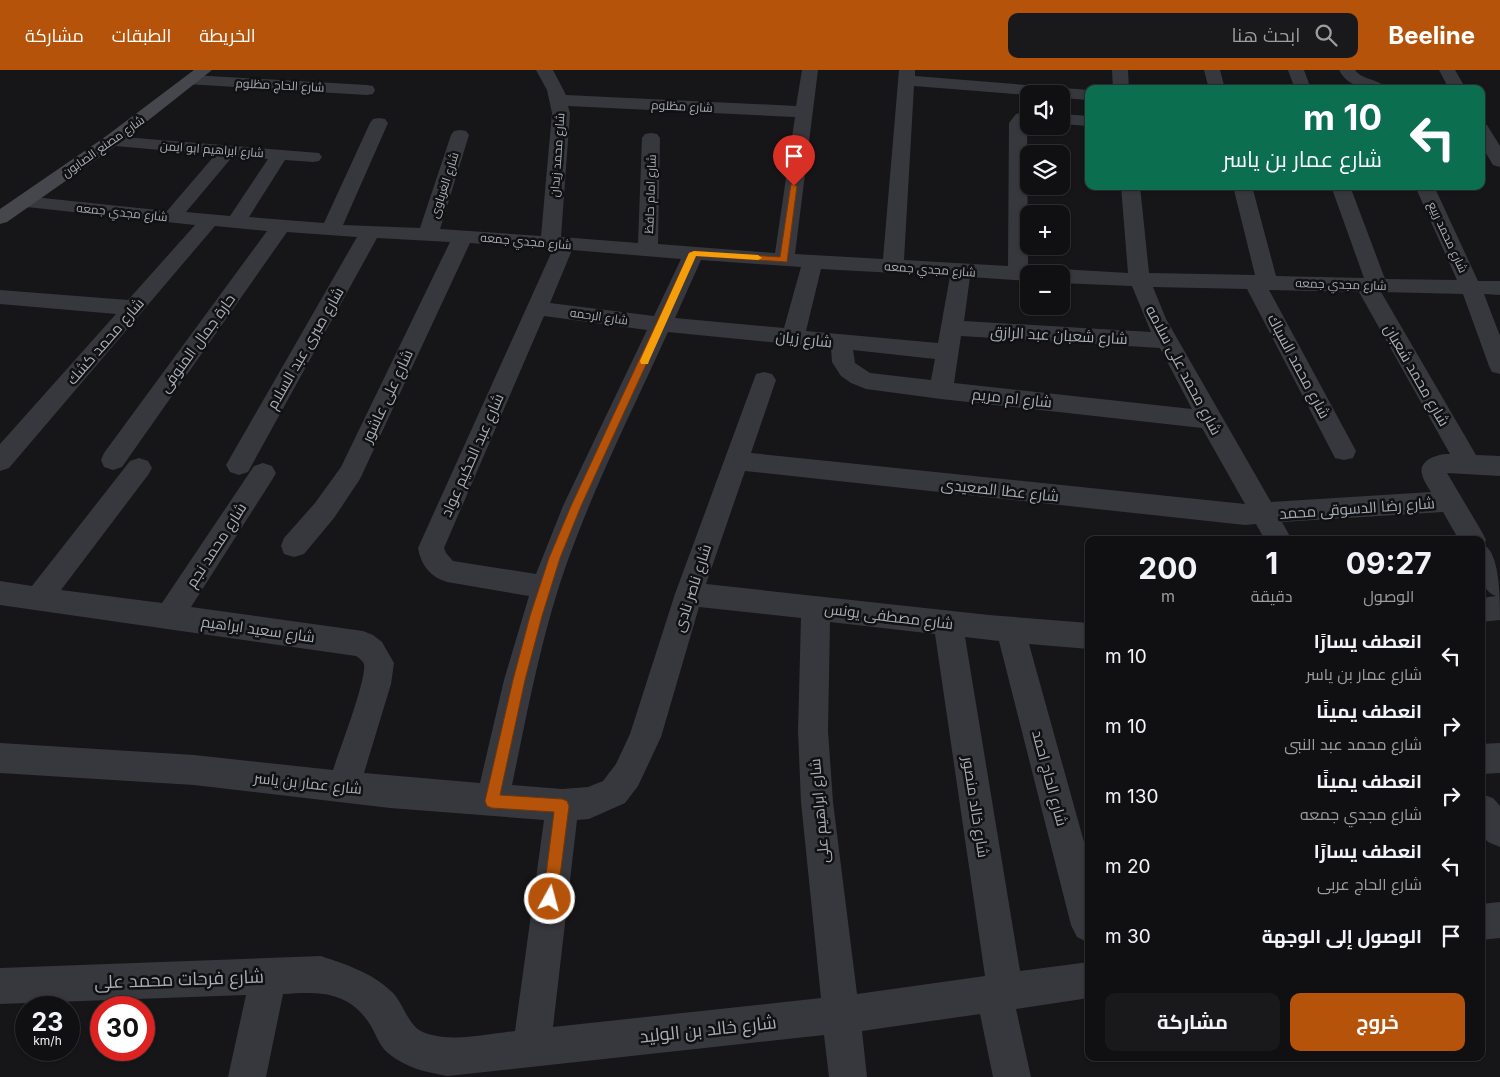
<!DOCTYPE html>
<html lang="ar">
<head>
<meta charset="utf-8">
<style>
	body { margin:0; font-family:Inter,Cairo,sans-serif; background:#19191b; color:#f1f3f6; direction:rtl; height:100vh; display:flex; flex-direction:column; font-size:19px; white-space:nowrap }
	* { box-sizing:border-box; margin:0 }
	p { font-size:16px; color:#9c9d9f }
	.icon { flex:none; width:28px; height:28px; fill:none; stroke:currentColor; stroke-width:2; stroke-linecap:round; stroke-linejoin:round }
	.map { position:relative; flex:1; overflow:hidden; direction:ltr }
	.details { position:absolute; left:1085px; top:466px; width:400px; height:525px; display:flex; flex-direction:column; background:#101012; border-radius:10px; box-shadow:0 1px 4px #0004,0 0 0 1px #303032; direction:rtl }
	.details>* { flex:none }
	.top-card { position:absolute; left:1085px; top:15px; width:400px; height:105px; border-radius:10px; box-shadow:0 1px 4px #0004,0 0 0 1px #303032; direction:rtl; background:#0b6e4f; color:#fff; overflow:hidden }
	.tools { position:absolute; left:1020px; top:15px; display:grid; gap:10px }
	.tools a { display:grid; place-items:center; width:50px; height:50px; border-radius:10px; background:#101012; box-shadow:0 1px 4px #0004,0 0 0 1px #303032; font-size:25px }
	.speed { position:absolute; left:15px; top:926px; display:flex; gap:10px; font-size:25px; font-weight:700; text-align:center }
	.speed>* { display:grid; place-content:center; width:65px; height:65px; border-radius:50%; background:#101012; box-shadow:0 1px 4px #0004,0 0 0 1px #303032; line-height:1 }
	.speed small { font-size:12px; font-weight:400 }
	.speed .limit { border:8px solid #d22; background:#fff; color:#111 }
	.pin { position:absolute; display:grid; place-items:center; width:42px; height:42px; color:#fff; margin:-51px -21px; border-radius:50% 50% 50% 0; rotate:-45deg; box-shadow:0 0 5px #0007 }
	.pin .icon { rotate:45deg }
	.me { position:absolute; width:55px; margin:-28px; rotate:7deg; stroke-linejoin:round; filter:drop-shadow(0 0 4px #0008) }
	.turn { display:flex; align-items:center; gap:18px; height:105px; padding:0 20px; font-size:22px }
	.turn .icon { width:65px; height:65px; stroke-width:2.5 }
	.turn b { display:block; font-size:35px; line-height:42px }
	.eta { display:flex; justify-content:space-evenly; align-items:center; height:85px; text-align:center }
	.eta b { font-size:30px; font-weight:700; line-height:35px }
	.button { display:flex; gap:10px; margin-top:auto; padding:10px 20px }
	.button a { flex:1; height:58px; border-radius:10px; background:#b45309; color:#fff; font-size:20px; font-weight:700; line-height:58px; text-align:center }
	.button a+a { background:#19191b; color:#f1f3f6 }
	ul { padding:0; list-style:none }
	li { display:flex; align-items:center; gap:15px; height:70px; padding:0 20px }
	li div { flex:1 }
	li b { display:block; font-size:19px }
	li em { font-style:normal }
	header { display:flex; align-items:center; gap:30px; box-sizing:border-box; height:70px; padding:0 25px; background:#b45309; color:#fff }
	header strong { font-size:24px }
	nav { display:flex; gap:28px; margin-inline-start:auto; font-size:18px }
	.search { width:350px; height:45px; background:#19191b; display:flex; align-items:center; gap:12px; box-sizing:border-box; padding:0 18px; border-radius:10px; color:#9c9d9f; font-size:19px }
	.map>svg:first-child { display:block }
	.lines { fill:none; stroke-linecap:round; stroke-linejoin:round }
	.street { fill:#37383d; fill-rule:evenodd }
	.secondary { fill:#45474d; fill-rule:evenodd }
	.route { fill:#b45309; stroke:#753606 }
	.slow { fill:#f59e0b }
	.labels { text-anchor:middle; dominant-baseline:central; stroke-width:5; stroke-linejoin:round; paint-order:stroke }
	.far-street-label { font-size:12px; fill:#a8adb8; stroke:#111113 }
	.street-label { font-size:15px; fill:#a8adb8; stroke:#111113 }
	.near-street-label { font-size:18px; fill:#a8adb8; stroke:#111113 }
</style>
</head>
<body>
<header>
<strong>Beeline</strong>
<div class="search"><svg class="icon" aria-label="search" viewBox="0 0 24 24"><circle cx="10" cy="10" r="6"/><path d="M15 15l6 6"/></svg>ابحث هنا</div>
<nav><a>الخريطة</a><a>الطبقات</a><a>مشاركة</a></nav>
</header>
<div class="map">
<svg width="1500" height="1007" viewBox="0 0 1500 1007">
	<rect width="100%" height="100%" fill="#161618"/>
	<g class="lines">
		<!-- street -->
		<path class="street" d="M 536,0 L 553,0 L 566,25 L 796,36 L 802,0 L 818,0 L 795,184 L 883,189 L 899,0 L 915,0 L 915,6 L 1089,20 L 1089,30 L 1061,28 L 1061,24 L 1029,25 L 914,16 L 904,190 L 1008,196 L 1009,53 L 1016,44 L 1029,41 L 1029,52 L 1027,53 L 1028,197 L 1036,199 L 1039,204 L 1029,204 L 1029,211 L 970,207 L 964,251 L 1151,262 L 1132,216 L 1061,213 L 1061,204 L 1052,204 L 1054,201 L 1061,199 L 1128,203 L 1121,116 L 1140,116 L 1149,203 L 1255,205 L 1233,116 L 1252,116 L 1276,206 L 1364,208 L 1331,116 L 1350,116 L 1385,209 L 1457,210 L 1415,116 L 1434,116 L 1478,211 L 1500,211 L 1500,225 L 1484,224 L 1500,266 L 1500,304 L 1492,302 L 1489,296 L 1463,224 L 1381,222 L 1476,385 L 1500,386 L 1500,406 L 1447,403 L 1482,462 L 1486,470 L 1484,475 C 1500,483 1500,529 1500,550 L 1481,552 L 1481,528 L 1496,526 C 1475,519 1481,487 1481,470 L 1459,470 L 1443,442 L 1282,452 L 1292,470 L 1265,470 L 1256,454 L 1245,455 L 745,401 L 706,514 L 989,545 L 1089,553 L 1089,579 L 1029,574 L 1089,790 L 1089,873 L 1077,867 L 1071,855 L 999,571 L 965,567 L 1020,901 L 1089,892 L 1089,928 L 1016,939 L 1031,1007 L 993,1007 L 980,944 L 862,961 L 867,1007 L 829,1007 L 824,965 L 448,1006 C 425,1002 406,998 388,983 C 378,975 375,960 367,950 C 345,920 316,922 283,924 L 266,1007 L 228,1007 L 246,925 L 0,934 L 0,898 L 321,886 C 347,895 371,902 392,922 C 405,935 408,959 428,964 C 455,972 488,964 515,961 L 544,750 L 390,738 L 194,715 L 0,703 L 0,673 L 194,685 L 333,700 C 339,681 367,609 364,594 C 363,591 359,588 356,586 L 0,535 L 0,511 L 32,516 L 130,391 L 139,388 L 148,391 L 152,398 L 148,405 L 61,520 L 162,533 L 254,396 L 263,393 L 272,396 L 276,403 L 272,410 L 191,537 L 363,561 L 373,565 L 382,572 L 394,593 L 391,614 L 364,703 L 480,713 L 504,610 L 529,526 L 447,512 C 430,507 421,495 418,478 L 553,179 L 470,173 L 360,409 L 334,448 L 304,484 L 294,487 L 284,484 L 281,476 L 284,468 L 315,433 L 341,397 L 450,172 L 377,168 L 248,402 L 239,405 L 230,402 L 226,395 L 357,167 L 287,162 L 122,397 L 113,400 L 104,397 L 101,390 L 104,383 L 267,161 L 215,156 L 9,398 L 0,401 L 0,374 L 116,244 L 0,234 L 0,220 L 128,230 L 195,155 L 17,136 L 14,132 L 17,128 L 24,126 L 167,141 L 215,85 L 105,75 L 102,71 L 105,67 L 111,66 L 319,83 L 322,87 L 319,91 L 313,92 L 285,90 L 249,147 L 324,153 L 370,53 L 373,49 L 379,48 L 385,49 L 388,53 L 343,155 L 420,158 L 451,65 L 454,61 L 460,60 L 466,61 L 469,65 L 440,159 L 541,166 L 552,43 L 547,20 ZM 568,36 L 795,47 L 775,183 L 658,174 L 660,68 L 657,64 L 651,63 L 645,64 L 642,68 L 638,173 L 561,167 L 570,43 ZM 233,86 L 268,89 L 230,146 L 186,142 ZM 572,180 L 681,189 L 654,246 L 550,233 ZM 701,190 L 801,197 L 784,258 L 675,248 ZM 821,199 L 950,206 L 938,273 L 806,261 ZM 1153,217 L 1247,219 L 1335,388 L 1344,390 L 1353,388 L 1356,381 L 1269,220 L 1359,222 L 1450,384 C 1439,383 1418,390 1422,404 C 1423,410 1428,417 1431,422 L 1271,432 L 1166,249 ZM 544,246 L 647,260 L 563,436 L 536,504 L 453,491 L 446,483 L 444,478 ZM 668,262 L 831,278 L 832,292 L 841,306 L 851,313 L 866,319 L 941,329 L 1202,358 L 1245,434 L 751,383 L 776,310 L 772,304 L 764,302 L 756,304 L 675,524 L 630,664 L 616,694 L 603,711 L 588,717 L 562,719 L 512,715 C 528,639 542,561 569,487 C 597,410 634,337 668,262 ZM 961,266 L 1160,278 L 1192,339 L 954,313 ZM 853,280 L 935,289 L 931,310 L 870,303 L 855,293 ZM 699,537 L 801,548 L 798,661 L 801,732 L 821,928 L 553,957 L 577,750 L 589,749 L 625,733 L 638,716 L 661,667 ZM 830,552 L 935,564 L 985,906 L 857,924 L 833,732 L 828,661 Z
			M 1112,0 L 1128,0 L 1129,19 L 1113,19 Z
			M 1204,0 L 1220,0 L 1225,19 L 1209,19 Z
			M 1288,0 L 1304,0 L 1311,19 L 1295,19 Z
			M 1339,0 L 1355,0 C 1363,11 1379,8 1387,19 C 1368,19 1349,19 1339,0 Z
			M 1439,0 L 1455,0 L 1466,19 L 1449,19 Z
			M 192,5 L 367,15 L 373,16 L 375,20 L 373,24 L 367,25 L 186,14 L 184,10 L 186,6 Z
			M 1061,44 L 1089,46 L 1089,56 L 1061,54 Z
			M 1481,54 L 1487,55 L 1500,76 L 1500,97 L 1493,95 L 1481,75 Z
			M 1500,673 L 1500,703 L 1481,704 L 1481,674 Z
			M 1481,724 L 1493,728 L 1500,736 L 1500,777 L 1488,772 L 1481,764 Z
			M 1500,832 L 1500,868 L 1481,870 L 1481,834 Z"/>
		<!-- secondary -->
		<path class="secondary" d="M 194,0 L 212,0 L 117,75 L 7,152 L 0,154 L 0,139 L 105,67 Z"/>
	</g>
	<!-- route -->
	<path class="route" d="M 791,114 L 797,116 L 787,192 L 696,186 L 581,436 L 560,488 L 542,546 L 525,610 L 500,725 L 562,729 L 567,731 L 569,736 L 557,829 L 555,834 L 550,836 L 545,834 L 543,829 L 554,742 L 492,738 L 487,736 L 485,731 L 513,610 L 530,546 L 549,488 L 571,436 L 689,183 L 694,181 L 780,187 Z"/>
	<!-- slow -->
	<path class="slow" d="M 694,181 L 758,185 L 762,188 L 758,190 L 696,186 L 649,291 L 648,294 L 641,294 L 640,291 L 689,183 Z"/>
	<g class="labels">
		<!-- far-street labels -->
		<g class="far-street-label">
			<text transform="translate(280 15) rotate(3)">شارع الحاج مظلوم</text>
			<text transform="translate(682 36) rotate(3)">شارع مظلوم</text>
			<text transform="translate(103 76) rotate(-35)">شارع مصنع الصابون</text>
			<text transform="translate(212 79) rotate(4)">شارع ابراهيم ابو ايمن</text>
			<text transform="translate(557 85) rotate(-86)">شارع محمد زيدان</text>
			<text transform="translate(444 115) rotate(-72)">شارع الغرباوى</text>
			<text transform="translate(650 124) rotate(-88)">شارع امام حافظ</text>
			<text transform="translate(122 142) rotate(6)">شارع مجدي جمعه</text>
			<text transform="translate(1448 167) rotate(65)">شارع محمد ربيع</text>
			<text transform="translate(526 171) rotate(5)">شارع مجدي جمعه</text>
			<text transform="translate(930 199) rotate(4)">شارع مجدي جمعه</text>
			<text transform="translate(1341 214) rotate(2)">شارع مجدي جمعه</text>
			<text transform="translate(599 246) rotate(8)">شارع الرحمه</text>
		</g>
		<!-- street labels -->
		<g class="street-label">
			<text transform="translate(1059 265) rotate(3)">شارع شعبان عبد الرازق</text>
			<text transform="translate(804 269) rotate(6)">شارع زيان</text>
			<text transform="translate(105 271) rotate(-49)">شارع محمد كشك</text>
			<text transform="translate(197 273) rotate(-54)">حارة جمال المنوفى</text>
			<text transform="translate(305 278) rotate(-60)">شارع صبرى عبد السلام</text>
			<text transform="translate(1299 296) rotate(62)">شارع محمد السباك</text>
			<text transform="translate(1184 300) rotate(62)">شارع محمد على سلامه</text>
			<text transform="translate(1417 305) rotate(60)">شارع محمد شعبان</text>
			<text transform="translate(387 326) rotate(-65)">شارع على عاشور</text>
			<text transform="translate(1012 328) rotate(6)">شارع ام مريم</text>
			<text transform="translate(472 385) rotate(-66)">شارع عبد الحكيم عواد</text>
			<text transform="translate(1000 420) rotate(6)">شارع عطا الصعيدى</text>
			<text transform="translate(1357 438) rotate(-4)">شارع رضا الدسوقى محمد</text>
			<text transform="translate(216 475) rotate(-57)">شارع محمد نجم</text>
			<text transform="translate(692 518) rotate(-72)">شارع ناصر نادى</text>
			<text transform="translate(889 546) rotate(7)">شارع مصطفى يونس</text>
			<text transform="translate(258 559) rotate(8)">شارع سعيد ابراهيم</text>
			<text transform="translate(1050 708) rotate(75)">شارع الحاج احمد</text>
			<text transform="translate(308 713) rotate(6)">شارع عمار بن ياسر</text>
			<text transform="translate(976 737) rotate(81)">شارع خالد منصور</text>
			<text transform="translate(819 741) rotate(-95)">شارع ابراهيم على</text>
		</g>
		<!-- near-street labels -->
		<g class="near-street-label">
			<text transform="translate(179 909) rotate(-2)">شارع فرحات محمد على</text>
			<text transform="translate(708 959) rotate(-6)">شارع خالد بن الوليد</text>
		</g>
	</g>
</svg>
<div class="tools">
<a><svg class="icon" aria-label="sound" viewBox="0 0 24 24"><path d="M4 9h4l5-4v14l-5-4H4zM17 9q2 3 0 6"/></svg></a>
<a><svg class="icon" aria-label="layers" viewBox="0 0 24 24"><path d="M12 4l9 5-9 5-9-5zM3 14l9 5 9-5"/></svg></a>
<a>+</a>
<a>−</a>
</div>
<div class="speed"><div>23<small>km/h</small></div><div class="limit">30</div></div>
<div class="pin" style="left:794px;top:116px;background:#d93025"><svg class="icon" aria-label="arrive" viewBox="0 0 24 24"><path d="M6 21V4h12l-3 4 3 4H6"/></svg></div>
<svg class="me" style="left:550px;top:829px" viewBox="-20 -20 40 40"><circle r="17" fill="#b45309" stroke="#fff" stroke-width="3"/><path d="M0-11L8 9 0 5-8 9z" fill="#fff"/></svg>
<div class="top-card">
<div class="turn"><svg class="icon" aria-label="left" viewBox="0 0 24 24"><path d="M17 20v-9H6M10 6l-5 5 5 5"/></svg><div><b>10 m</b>شارع عمار بن ياسر</div></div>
</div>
<section class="details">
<div class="eta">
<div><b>09:27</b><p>الوصول</p></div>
<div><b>1</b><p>دقيقة</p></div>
<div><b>200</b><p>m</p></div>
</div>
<ul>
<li><svg class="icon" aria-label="left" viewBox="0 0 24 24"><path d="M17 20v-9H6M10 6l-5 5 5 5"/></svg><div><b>انعطف يسارًا</b><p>شارع عمار بن ياسر</p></div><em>10 m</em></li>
<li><svg class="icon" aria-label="right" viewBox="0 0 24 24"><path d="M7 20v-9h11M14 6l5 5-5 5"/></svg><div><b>انعطف يمينًا</b><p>شارع محمد عبد النبى</p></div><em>10 m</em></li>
<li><svg class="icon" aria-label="right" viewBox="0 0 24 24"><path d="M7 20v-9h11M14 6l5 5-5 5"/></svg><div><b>انعطف يمينًا</b><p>شارع مجدي جمعه</p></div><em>130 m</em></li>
<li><svg class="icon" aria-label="left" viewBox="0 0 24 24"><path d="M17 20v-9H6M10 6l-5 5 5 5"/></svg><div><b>انعطف يسارًا</b><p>شارع الحاج عربى</p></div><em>20 m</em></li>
<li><svg class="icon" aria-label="arrive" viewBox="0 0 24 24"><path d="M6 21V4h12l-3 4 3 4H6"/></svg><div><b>الوصول إلى الوجهة</b></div><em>30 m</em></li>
</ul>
<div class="button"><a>خروج</a><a>مشاركة</a></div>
</section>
</div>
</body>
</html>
